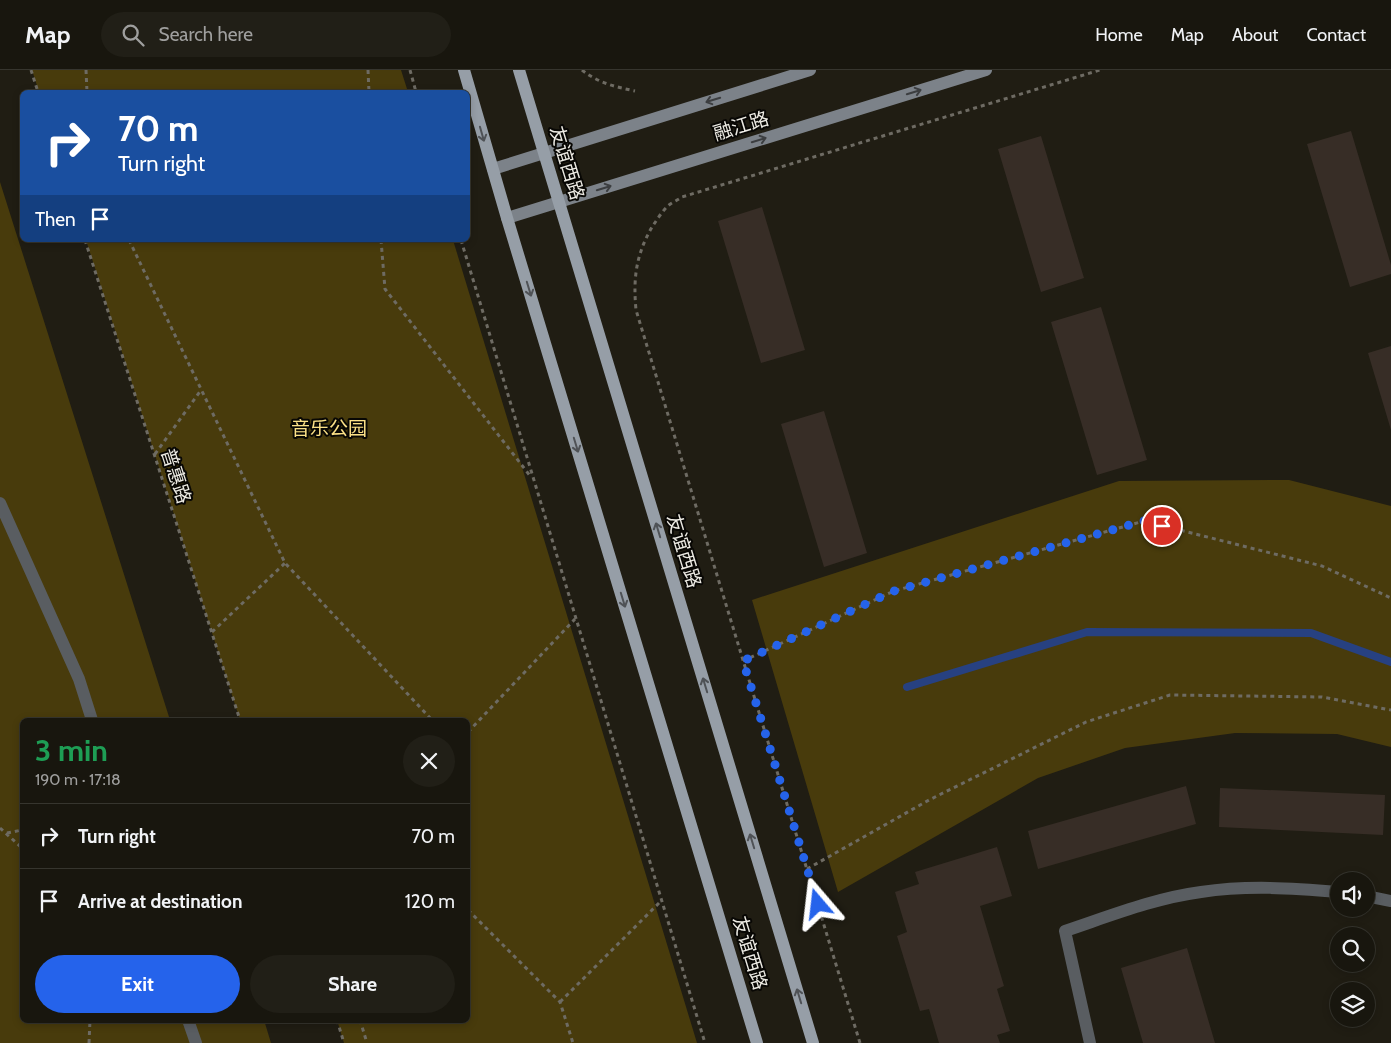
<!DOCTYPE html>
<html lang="en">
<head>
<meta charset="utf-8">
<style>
	body { margin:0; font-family:Cabin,"Noto Sans SC",sans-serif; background:#211f17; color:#f1f3f6; height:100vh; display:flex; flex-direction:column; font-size:19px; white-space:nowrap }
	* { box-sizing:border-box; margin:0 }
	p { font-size:16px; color:#9f9f9e }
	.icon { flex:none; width:28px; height:28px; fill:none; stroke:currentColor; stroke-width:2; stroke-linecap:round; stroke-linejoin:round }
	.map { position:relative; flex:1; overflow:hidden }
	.sheet { position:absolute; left:20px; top:648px; width:450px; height:305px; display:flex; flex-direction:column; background:#18160e; border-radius:8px; box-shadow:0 2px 8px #0003,0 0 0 1px #36352e }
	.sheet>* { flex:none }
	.hud { position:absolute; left:20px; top:20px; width:450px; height:152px; border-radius:8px; box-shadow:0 2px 8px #0003,0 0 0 1px #36352e; background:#1a4fa0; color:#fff; overflow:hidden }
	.buttons { position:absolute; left:1330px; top:802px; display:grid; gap:10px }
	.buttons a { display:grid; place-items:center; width:45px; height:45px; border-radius:50%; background:#18160e; box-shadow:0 2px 8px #0003,0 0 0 1px #36352e; font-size:25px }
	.pin { position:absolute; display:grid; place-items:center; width:42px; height:42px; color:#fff; margin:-21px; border:2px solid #fff; border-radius:50%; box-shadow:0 1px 5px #0007 }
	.me { position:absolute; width:55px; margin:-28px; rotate:343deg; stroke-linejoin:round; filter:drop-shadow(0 0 4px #0008) }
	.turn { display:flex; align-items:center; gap:18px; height:105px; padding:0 15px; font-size:22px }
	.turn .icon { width:65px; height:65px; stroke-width:2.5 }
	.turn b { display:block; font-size:35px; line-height:42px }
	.then { display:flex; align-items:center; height:48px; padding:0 15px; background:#0003; gap:10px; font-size:19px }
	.round { display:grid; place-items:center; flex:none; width:52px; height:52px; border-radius:26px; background:#211f17 }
	.overview { display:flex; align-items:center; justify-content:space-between; height:85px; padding:0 15px }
	h1 { font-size:30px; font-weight:700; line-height:38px; color:#1e9e55 }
	.cta { display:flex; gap:10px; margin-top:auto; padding:10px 15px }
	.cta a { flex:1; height:58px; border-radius:30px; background:#2563eb; color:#fff; font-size:20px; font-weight:700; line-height:58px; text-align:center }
	.cta a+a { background:#211f17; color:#f1f3f6 }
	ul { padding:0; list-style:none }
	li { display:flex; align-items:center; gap:15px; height:65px; padding:0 15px; border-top:1px solid #36352e }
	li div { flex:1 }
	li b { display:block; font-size:19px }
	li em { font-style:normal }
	header { display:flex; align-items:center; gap:30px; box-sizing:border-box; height:70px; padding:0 25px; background:#18160e; border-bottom:1px solid #36352e }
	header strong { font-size:24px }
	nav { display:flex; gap:28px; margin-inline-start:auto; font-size:18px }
	.search { width:350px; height:45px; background:#211f17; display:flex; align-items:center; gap:12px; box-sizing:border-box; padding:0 18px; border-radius:28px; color:#9f9f9e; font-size:19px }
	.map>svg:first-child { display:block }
	.green { fill:#483b0c }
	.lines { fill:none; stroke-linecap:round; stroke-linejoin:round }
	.stream { stroke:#274181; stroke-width:8 }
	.building { fill:#372d26 }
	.path { stroke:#6e6b63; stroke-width:3; stroke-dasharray:4 4; stroke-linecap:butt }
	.service { stroke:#595d61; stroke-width:12 }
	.minor { stroke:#595d61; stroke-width:12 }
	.secondary { stroke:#7c8289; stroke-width:12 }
	.primary { stroke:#969ea7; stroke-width:12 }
	.oneway { stroke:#3c3e40 }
	.oneway2 { stroke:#4f5256 }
	.route { stroke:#2563eb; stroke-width:9; stroke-dasharray:0 16.2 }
	.labels { text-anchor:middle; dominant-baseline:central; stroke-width:4; stroke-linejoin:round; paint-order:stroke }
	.street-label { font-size:19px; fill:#edebe4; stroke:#080704 }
	.park-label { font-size:19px; fill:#fce187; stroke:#080704 }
</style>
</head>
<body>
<header>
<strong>Map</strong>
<div class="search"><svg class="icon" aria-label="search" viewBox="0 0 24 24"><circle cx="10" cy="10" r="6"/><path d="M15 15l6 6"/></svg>Search here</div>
<nav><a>Home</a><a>Map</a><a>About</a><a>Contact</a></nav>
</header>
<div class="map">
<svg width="1391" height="973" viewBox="0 0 1391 973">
	<rect width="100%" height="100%" fill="#201d13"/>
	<!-- green -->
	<path class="green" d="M 32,0 L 401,0 L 408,22 L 39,22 Z
		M 0,112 L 170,650 L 22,650 L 22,950 L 264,950 L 271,973 L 0,973 Z
		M 86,170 L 453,170 L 697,973 L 344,973 L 337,950 L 468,950 L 468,650 L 240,650 Z
		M 1289,410 L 1391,436 L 1391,677 L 1337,664 L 1235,663 L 1125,678 L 1038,708 L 838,822 L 752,530 L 1119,411 Z"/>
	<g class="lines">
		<!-- stream -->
		<path class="stream" d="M 907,617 L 1087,562 L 1311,563 L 1391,592"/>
	</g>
	<!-- building -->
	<path class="building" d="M 1351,61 L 1391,195 L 1391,204 L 1350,217 L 1307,74 Z
		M 1041,66 L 1084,208 L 1041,222 L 998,79 Z
		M 762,137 L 805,280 L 761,293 L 718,151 Z
		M 1101,237 L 1147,390 L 1097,405 L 1051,252 Z
		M 1391,276 L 1391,360 L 1368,283 Z
		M 824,341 L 867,483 L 824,497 L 781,354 Z
		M 1186,716 L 1196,754 L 1038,799 L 1028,761 Z
		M 1220,718 L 1385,725 L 1383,765 L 1219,757 Z
		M 997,777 L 1012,826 L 980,836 L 1004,916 L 997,919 L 1010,961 L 997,965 L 1000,973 L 939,973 L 929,939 L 920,941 L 897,866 L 907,862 L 895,822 L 919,814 L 915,802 Z
		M 1187,878 L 1215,973 L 1143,973 L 1121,898 Z"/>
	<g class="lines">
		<!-- path -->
		<path class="path" d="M 31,0 L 38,22
			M 86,0 L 87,22
			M 368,0 L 369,22
			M 410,0 L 416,22
			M 582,0 C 598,13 616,17 635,21
			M 85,170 L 240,650
			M 129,170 L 285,493 L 432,650
			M 381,170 L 385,219 L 531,407
			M 461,170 L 705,973
			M 155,384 L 201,320
			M 212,562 L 285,493
			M 743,591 L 894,521 L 1144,451 L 1322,496 L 1391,528
			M 468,662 L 575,549
			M 0,758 L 22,778
			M 7,763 L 22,760
			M 807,799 L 929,730 L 1086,652 L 1170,625 L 1322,627 L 1391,640
			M 468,840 L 560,932 L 573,973
			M 560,932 L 662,830
			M 337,950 L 344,973
			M 360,950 L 367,973
			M 89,973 L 90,950
			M 860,973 L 636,240 C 633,208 636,185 652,157 C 657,150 662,141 669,135 C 673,132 678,130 682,127 L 1100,0"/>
		<!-- service -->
		<path class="service" d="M 0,433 L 79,609 L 92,650
			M 188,950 L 196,973"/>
		<!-- minor -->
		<path class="minor" d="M 1366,826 L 1391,831
			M 1090,973 L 1065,861 C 1110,846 1155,828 1201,822 C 1247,815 1293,818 1339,822"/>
		<!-- secondary -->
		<path class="secondary" d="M 493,99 L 810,0
			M 507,148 L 986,0"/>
		<!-- primary -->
		<path class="primary" d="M 464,0 L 507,148 L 757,973
			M 519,0 L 813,973"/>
	</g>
	<!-- one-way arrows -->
	<defs><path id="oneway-shaft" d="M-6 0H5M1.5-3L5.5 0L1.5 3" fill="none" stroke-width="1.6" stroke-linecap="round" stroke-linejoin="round" transform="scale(1.25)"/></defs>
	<g class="oneway">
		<use href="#oneway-shaft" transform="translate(914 22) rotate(-17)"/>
		<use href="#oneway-shaft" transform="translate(713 30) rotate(163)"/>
		<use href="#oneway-shaft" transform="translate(759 70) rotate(-17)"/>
		<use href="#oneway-shaft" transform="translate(604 118) rotate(-17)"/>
	</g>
	<g class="oneway2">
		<use href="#oneway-shaft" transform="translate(482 64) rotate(74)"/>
		<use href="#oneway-shaft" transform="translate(529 219) rotate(73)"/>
		<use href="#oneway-shaft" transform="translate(576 375) rotate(73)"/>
		<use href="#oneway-shaft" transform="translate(658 460) rotate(-107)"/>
		<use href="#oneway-shaft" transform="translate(623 530) rotate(73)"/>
		<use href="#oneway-shaft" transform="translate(705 615) rotate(-107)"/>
		<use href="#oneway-shaft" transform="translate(752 771) rotate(-107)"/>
		<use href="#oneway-shaft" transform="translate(799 926) rotate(-107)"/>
	</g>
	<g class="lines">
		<!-- route -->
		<path class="route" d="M 818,834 L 743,591 L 894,521 L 1144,451 L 1162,456"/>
	</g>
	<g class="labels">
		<!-- street labels -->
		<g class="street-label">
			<text transform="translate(741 56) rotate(-17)">融江路</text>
			<text transform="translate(567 93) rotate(73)">友谊西路</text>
			<text transform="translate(176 406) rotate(72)">普惠路</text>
			<text transform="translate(684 481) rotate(73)">友谊西路</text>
			<text transform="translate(750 883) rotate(73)">友谊西路</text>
		</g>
		<!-- park labels -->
		<g class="park-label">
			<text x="329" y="358">音乐公园</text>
		</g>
	</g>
</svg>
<div class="buttons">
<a><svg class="icon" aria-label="sound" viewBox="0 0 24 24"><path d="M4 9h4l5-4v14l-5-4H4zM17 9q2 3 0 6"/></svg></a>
<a><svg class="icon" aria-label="search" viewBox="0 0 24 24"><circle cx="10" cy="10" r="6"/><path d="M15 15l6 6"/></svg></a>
<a><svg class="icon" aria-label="layers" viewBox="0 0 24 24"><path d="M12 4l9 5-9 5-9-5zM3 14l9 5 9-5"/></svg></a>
</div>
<div class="pin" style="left:1162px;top:456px;background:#d93025"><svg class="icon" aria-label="arrive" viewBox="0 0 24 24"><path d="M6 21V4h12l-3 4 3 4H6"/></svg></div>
<svg class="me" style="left:818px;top:834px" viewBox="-20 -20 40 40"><path d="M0-17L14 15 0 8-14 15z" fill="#2563eb" stroke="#fff" stroke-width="4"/></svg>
<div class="hud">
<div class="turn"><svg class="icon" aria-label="right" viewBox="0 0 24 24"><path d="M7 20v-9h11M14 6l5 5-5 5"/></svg><div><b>70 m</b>Turn right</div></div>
<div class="then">Then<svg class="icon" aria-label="arrive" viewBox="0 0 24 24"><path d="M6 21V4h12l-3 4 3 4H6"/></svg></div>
</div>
<section class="sheet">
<div class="overview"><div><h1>3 min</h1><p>190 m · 17:18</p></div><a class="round"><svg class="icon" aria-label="close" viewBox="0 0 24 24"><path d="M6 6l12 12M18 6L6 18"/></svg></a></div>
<ul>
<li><svg class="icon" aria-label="right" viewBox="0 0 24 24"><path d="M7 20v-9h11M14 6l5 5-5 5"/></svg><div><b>Turn right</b></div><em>70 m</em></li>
<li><svg class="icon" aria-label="arrive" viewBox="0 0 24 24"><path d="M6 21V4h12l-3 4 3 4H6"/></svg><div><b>Arrive at destination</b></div><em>120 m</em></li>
</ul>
<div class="cta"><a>Exit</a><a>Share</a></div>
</section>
</div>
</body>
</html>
